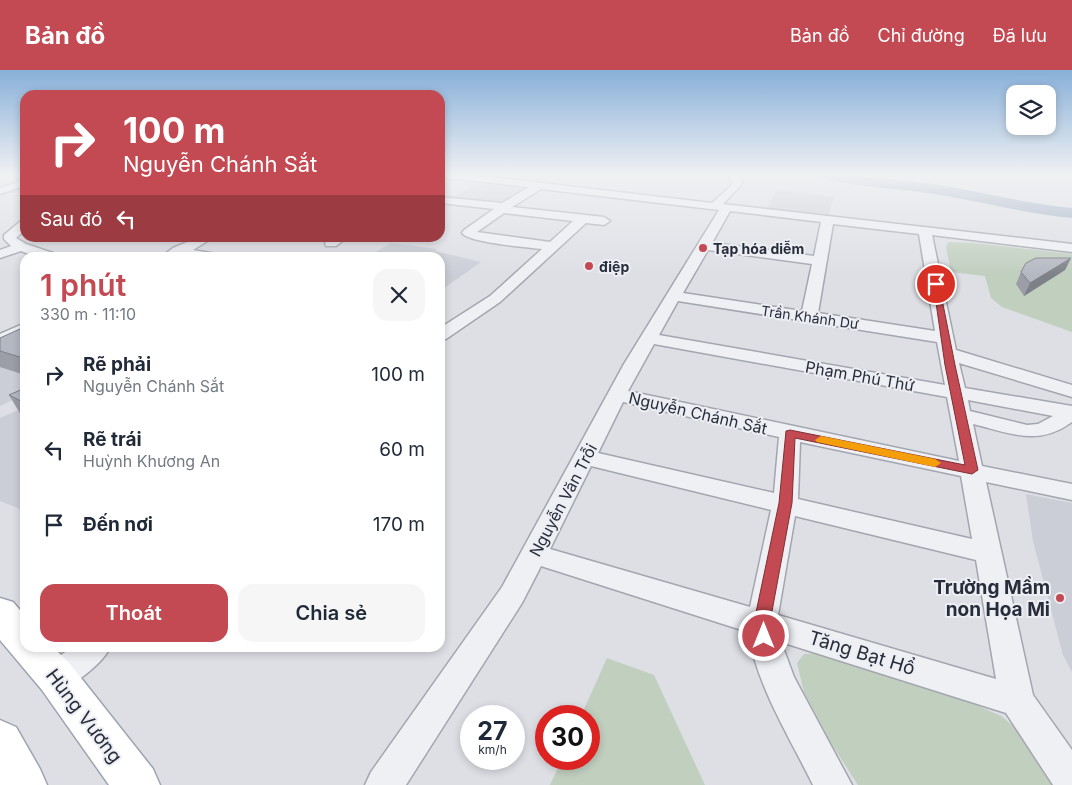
<!DOCTYPE html>
<html lang="vi">
<head>
<meta charset="utf-8">
<style>
	body { margin:0; font-family:Inter,sans-serif; background:#f6f6f7; color:#1f2937; height:100vh; display:flex; flex-direction:column; font-size:19px; white-space:nowrap }
	* { box-sizing:border-box; margin:0 }
	p { font-size:16px; color:#747a83 }
	.icon { flex:none; width:28px; height:28px; fill:none; stroke:currentColor; stroke-width:2; stroke-linecap:round; stroke-linejoin:round }
	.map { position:relative; flex:1; overflow:hidden }
	.panel { position:absolute; left:20px; top:182px; width:425px; height:400px; display:flex; flex-direction:column; background:#fff; border-radius:15px; box-shadow:0 2px 8px #0003 }
	.panel>* { flex:none }
	.guide { position:absolute; left:20px; top:20px; width:425px; height:152px; border-radius:15px; box-shadow:0 2px 8px #0003; background:#c34a52; color:#fff; overflow:hidden }
	.tools { position:absolute; left:1006px; top:15px; display:grid; gap:10px }
	.tools a { display:grid; place-items:center; width:50px; height:50px; border-radius:10px; background:#fff; box-shadow:0 2px 8px #0003; font-size:25px }
	.speed { position:absolute; left:460px; top:635px; display:flex; gap:10px; font-size:25px; font-weight:700; text-align:center }
	.speed>* { display:grid; place-content:center; width:65px; height:65px; border-radius:50%; background:#fff; box-shadow:0 2px 8px #0003; line-height:1 }
	.speed small { font-size:12px; font-weight:400 }
	.speed .limit { border:8px solid #d22; background:#fff; color:#111 }
	.pin { position:absolute; display:grid; place-items:center; width:42px; height:42px; color:#fff; margin:-21px; border:2px solid #fff; border-radius:50%; box-shadow:0 1px 5px #0007 }
	.me { position:absolute; width:55px; margin:-28px; rotate:0deg; stroke-linejoin:round; filter:drop-shadow(0 0 4px #0008) }
	.turn { display:flex; align-items:center; gap:18px; height:105px; padding:0 20px; font-size:22px }
	.turn .icon { width:65px; height:65px; stroke-width:2.5 }
	.turn b { display:block; font-size:35px; line-height:42px }
	.then { display:flex; align-items:center; height:48px; padding:0 20px; background:#0003; gap:10px; font-size:19px }
	.round { display:grid; place-items:center; flex:none; width:52px; height:52px; border-radius:15px; background:#f6f6f7 }
	.head { display:flex; align-items:center; justify-content:space-between; height:85px; padding:0 20px }
	h1 { font-size:30px; font-weight:600; line-height:38px; color:#c34a52 }
	.primary-button { display:flex; gap:10px; margin-top:auto; padding:10px 20px }
	.primary-button a { flex:1; height:58px; border-radius:15px; background:#c34a52; color:#fff; font-size:20px; font-weight:600; line-height:58px; text-align:center }
	.primary-button a+a { background:#f6f6f7; color:#1f2937 }
	ul { padding:0; list-style:none }
	li { display:flex; align-items:center; gap:15px; height:75px; padding:0 20px }
	li div { flex:1 }
	li b { display:block; font-size:19px }
	li em { font-style:normal }
	header { display:flex; align-items:center; gap:30px; box-sizing:border-box; height:70px; padding:0 25px; background:#c34a52; color:#fff }
	header strong { font-size:24px }
	nav { display:flex; gap:28px; margin-inline-start:auto; font-size:18px }
	.map>svg:first-child { display:block }
	.built { fill:#cbced7 }
	.green { fill:#c1cfbf }
	.lines { fill:none; stroke-linecap:round; stroke-linejoin:round }
	.river { fill:#9aabc3; fill-rule:evenodd }
	.minor-casing { stroke:#a3a6af; stroke-width:3 }
	.major-casing { stroke:#9da3b0; stroke-width:3 }
	.minor { fill:#eff0f4; fill-rule:evenodd }
	.major { fill:#fff; fill-rule:evenodd }
	.wall { fill:#9b9ea7 }
	.shaded-wall { fill:#7e8188 }
	.building { fill:#b4b8c2; stroke:#7e8188 }
	.route { fill:#c34a52; stroke:#7f3035 }
	.slow { fill:#f59e0b }
	.poi-dot { fill:#c34a52; stroke:#eceef3; stroke-width:2 }
	.labels { text-anchor:middle; dominant-baseline:central; stroke-width:4; stroke-linejoin:round; paint-order:stroke }
	.far-poi-label { font-size:14px; font-weight:bold; fill:#282d3b; stroke:#eceef3; text-anchor:start }
	.far-street-label { font-size:14px; fill:#282d3b; stroke:#eceef3 }
	.street-label { font-size:16px; fill:#282d3b; stroke:#eceef3 }
	.near-poi-label { font-size:19px; font-weight:bold; fill:#282d3b; stroke:#eceef3; text-anchor:end }
	.near-street-label { font-size:19px; fill:#282d3b; stroke:#eceef3 }
</style>
</head>
<body>
<header>
<strong>Bản đồ</strong>
<nav><a>Bản đồ</a><a>Chỉ đường</a><a>Đã lưu</a></nav>
</header>
<div class="map">
<svg width="1072" height="715" viewBox="0 0 1072 715">
	<rect width="100%" height="100%" fill="#dddfe5"/>
	<!-- built -->
	<path class="built" d="M 483,111 L 531,118 L 503,135 L 451,128 Z
		M 776,120 L 834,127 L 828,146 L 767,139 Z
		M 391,173 L 437,179 L 435,181 L 481,192 L 440,221 L 440,188 L 367,187 Z
		M 25,274 L 25,324 L 0,336 L 0,287 Z
		M 25,337 L 25,441 L 0,431 L 0,348 Z
		M 1026,424 L 1072,433 L 1072,602 L 1063,585 L 1033,471 Z"/>
	<!-- green -->
	<path class="green" d="M 949,172 L 974,173 L 1072,184 L 1072,262 L 1002,237 L 991,228 L 985,206 L 951,202 L 946,177 Z
		M 822,583 L 954,625 L 1001,646 L 1030,670 L 1060,715 L 858,715 L 831,673 L 804,622 L 797,593 L 804,584 Z
		M 607,588 L 654,605 L 705,715 L 550,715 L 562,689 L 589,689 L 589,646 L 581,646 Z"/>
	<g class="lines">
		<!-- river -->
		<path class="river" d="M 820,105 C 859,105 899,109 939,115 C 983,122 1027,134 1072,138 L 1072,148 C 1027,144 984,132 940,125 C 901,118 860,118 822,108 Z"/>
		<defs>
			<path id="minor" d="M 443,105 L 474,105 L 712,133 L 731,116 L 732,113 L 729,105 L 739,105 L 742,113 L 740,116 L 723,134 L 1072,174 L 1072,182 L 932,165 L 956,280 L 1072,315 L 1072,327 L 959,293 L 965,318 L 1072,336 L 1072,352 C 1038,377 1010,363 973,354 L 982,396 L 1072,414 L 1072,430 L 986,412 L 1033,625 L 1072,680 L 1072,715 L 1053,715 L 1006,643 L 781,572 L 794,607 L 852,715 L 813,715 C 789,666 757,616 748,562 L 541,496 L 522,533 L 406,715 L 365,715 L 371,702 L 502,517 L 624,294 L 719,140 L 541,119 L 512,137 L 604,147 L 610,151 L 604,155 L 586,153 L 500,232 L 446,269 L 440,270 L 440,258 L 490,226 L 542,179 C 527,177 470,173 462,163 L 464,160 L 494,139 L 440,133 L 440,127 L 502,133 L 529,117 L 448,108 ZM 730,141 L 821,152 L 814,186 L 712,173 ZM 504,143 L 573,151 L 550,172 L 477,162 ZM 833,154 L 919,164 L 935,261 L 818,243 ZM 708,180 L 812,194 L 802,241 L 683,223 ZM 678,231 L 937,272 L 945,315 L 659,265 ZM 654,274 L 947,327 L 959,391 L 628,321 ZM 968,330 L 1053,346 L 1038,354 L 1027,355 L 970,341 ZM 623,332 L 779,367 L 774,423 L 598,383 ZM 800,372 L 961,406 L 972,469 L 798,429 ZM 591,396 L 771,440 L 750,537 L 550,479 ZM 795,446 L 976,490 L 996,609 L 778,545 Z
				M 25,110 L 25,116 L 0,124 L 0,118 Z
				M 25,150 L 25,160 L 16,168 L 26,174 L 59,185 L 60,188 L 39,188 L 21,181 L 0,188 L 0,180 L 11,176 L 4,169 L 4,165 L 21,151 Z
				M 197,168 L 212,168 L 193,180 L 222,185 L 223,188 L 181,186 L 177,188 L 160,188 L 173,178 Z
				M 332,168 L 346,168 L 336,176 L 326,176 L 325,173 Z
				M 25,253 L 25,265 L 0,276 L 0,264 Z
				M 71,578 L 110,578 C 101,595 74,615 56,622 L 44,617 L 40,607 L 44,597 Z"/>
			<path id="major" d="M 0,528 L 13,532 L 25,546 L 25,578 L 54,578 L 70,594 L 153,699 L 160,715 L 109,715 L 42,620 L 0,570 Z
				M 0,650 L 16,657 L 40,699 L 47,715 L 0,715 Z"/>
		</defs>
		<!-- minor casing -->
		<use href="#minor" class="minor-casing"/>
		<!-- major casing -->
		<use href="#major" class="major-casing"/>
		<!-- minor -->
		<use href="#minor" class="minor"/>
		<!-- major -->
		<use href="#major" class="major"/>
	</g>
	<!-- wall -->
	<path class="wall" d="M 1071,188 L 1065,200 L 1024,226 L 1016,214 L 1021,202 Z
		M 25,259 L 25,305 L 0,297 L 0,268 Z
		M 25,318 L 25,347 L 21,345 L 9,325 Z"/>
	<!-- shaded-wall -->
	<path class="shaded-wall" d="M 1071,188 L 1065,200 L 1024,226 L 1030,213 Z"/>
	<!-- building -->
	<path class="building" d="M 1036,188 L 1071,188 L 1030,213 L 1021,202 L 1026,193 Z
		M 22,258 L 25,259 L 25,287 L 23,288 L 0,281 L 0,268 Z
		M 25,318 L 25,333 L 9,325 Z"/>
	<!-- sky -->
	<linearGradient id="sky" x2="0" y2="1"><stop stop-color="#89b0d9"/><stop offset="0.51" stop-color="#f0f1f3"/><stop offset="1" stop-color="#f0f1f3" stop-opacity="0"/></linearGradient>
	<rect width="1072" height="205" fill="url(#sky)"/>
	<!-- route -->
	<path class="route" d="M 933,212 L 939,214 L 955,295 L 978,400 L 972,404 L 795,368 L 792,433 L 770,552 L 773,566 L 770,571 L 764,573 L 759,571 L 754,552 L 779,433 L 786,361 L 790,360 L 965,395 L 945,295 Z"/>
	<!-- slow -->
	<path class="slow" d="M 821,366 L 935,389 L 941,393 L 935,397 L 817,372 L 815,370 Z"/>
	<!-- markers -->
	<g class="poi-dot">
		<circle cx="703" cy="178" r="5"/>
		<circle cx="589" cy="196" r="5"/>
		<circle cx="1060" cy="528" r="5"/>
	</g>
	<g class="labels">
		<!-- far-poi labels -->
		<g class="far-poi-label">
			<text x="713" y="178">Tạp hóa diễm</text>
			<text x="599" y="196">điệp</text>
		</g>
		<!-- far-street labels -->
		<g class="far-street-label">
			<text transform="translate(810 247) rotate(8)">Trần Khánh Dư</text>
		</g>
		<!-- street labels -->
		<g class="street-label">
			<text transform="translate(860 306) rotate(10)">Phạm Phú Thứ</text>
			<text transform="translate(698 343) rotate(13)">Nguyễn Chánh Sắt</text>
			<text transform="translate(563 430) rotate(-62)">Nguyễn Văn Trỗi</text>
		</g>
		<!-- near-poi labels -->
		<g class="near-poi-label">
			<text x="1050" y="517">Trường Mầm<tspan x="1050" dy="22">non Họa Mi</tspan></text>
		</g>
		<!-- near-street labels -->
		<g class="near-street-label">
			<text transform="translate(862 583) rotate(17)">Tăng Bạt Hổ</text>
			<text transform="translate(84 646) rotate(53)">Hùng Vương</text>
		</g>
	</g>
</svg>
<div class="tools">
<a><svg class="icon" aria-label="layers" viewBox="0 0 24 24"><path d="M12 4l9 5-9 5-9-5zM3 14l9 5 9-5"/></svg></a>
</div>
<div class="speed"><div>27<small>km/h</small></div><div class="limit">30</div></div>
<div class="pin" style="left:936px;top:214px;background:#d93025"><svg class="icon" aria-label="arrive" viewBox="0 0 24 24"><path d="M6 21V4h12l-3 4 3 4H6"/></svg></div>
<svg class="me" style="left:764px;top:566px" viewBox="-20 -20 40 40"><circle r="17" fill="#c34a52" stroke="#fff" stroke-width="3"/><path d="M0-11L8 9 0 5-8 9z" fill="#fff"/></svg>
<div class="guide">
<div class="turn"><svg class="icon" aria-label="right" viewBox="0 0 24 24"><path d="M7 20v-9h11M14 6l5 5-5 5"/></svg><div><b>100 m</b>Nguyễn Chánh Sắt</div></div>
<div class="then">Sau đó<svg class="icon" aria-label="left" viewBox="0 0 24 24"><path d="M17 20v-9H6M10 6l-5 5 5 5"/></svg></div>
</div>
<section class="panel">
<div class="head"><div><h1>1 phút</h1><p>330 m · 11:10</p></div><a class="round"><svg class="icon" aria-label="close" viewBox="0 0 24 24"><path d="M6 6l12 12M18 6L6 18"/></svg></a></div>
<ul>
<li><svg class="icon" aria-label="right" viewBox="0 0 24 24"><path d="M7 20v-9h11M14 6l5 5-5 5"/></svg><div><b>Rẽ phải</b><p>Nguyễn Chánh Sắt</p></div><em>100 m</em></li>
<li><svg class="icon" aria-label="left" viewBox="0 0 24 24"><path d="M17 20v-9H6M10 6l-5 5 5 5"/></svg><div><b>Rẽ trái</b><p>Huỳnh Khương An</p></div><em>60 m</em></li>
<li><svg class="icon" aria-label="arrive" viewBox="0 0 24 24"><path d="M6 21V4h12l-3 4 3 4H6"/></svg><div><b>Đến nơi</b></div><em>170 m</em></li>
</ul>
<div class="primary-button"><a>Thoát</a><a>Chia sẻ</a></div>
</section>
</div>
</body>
</html>
